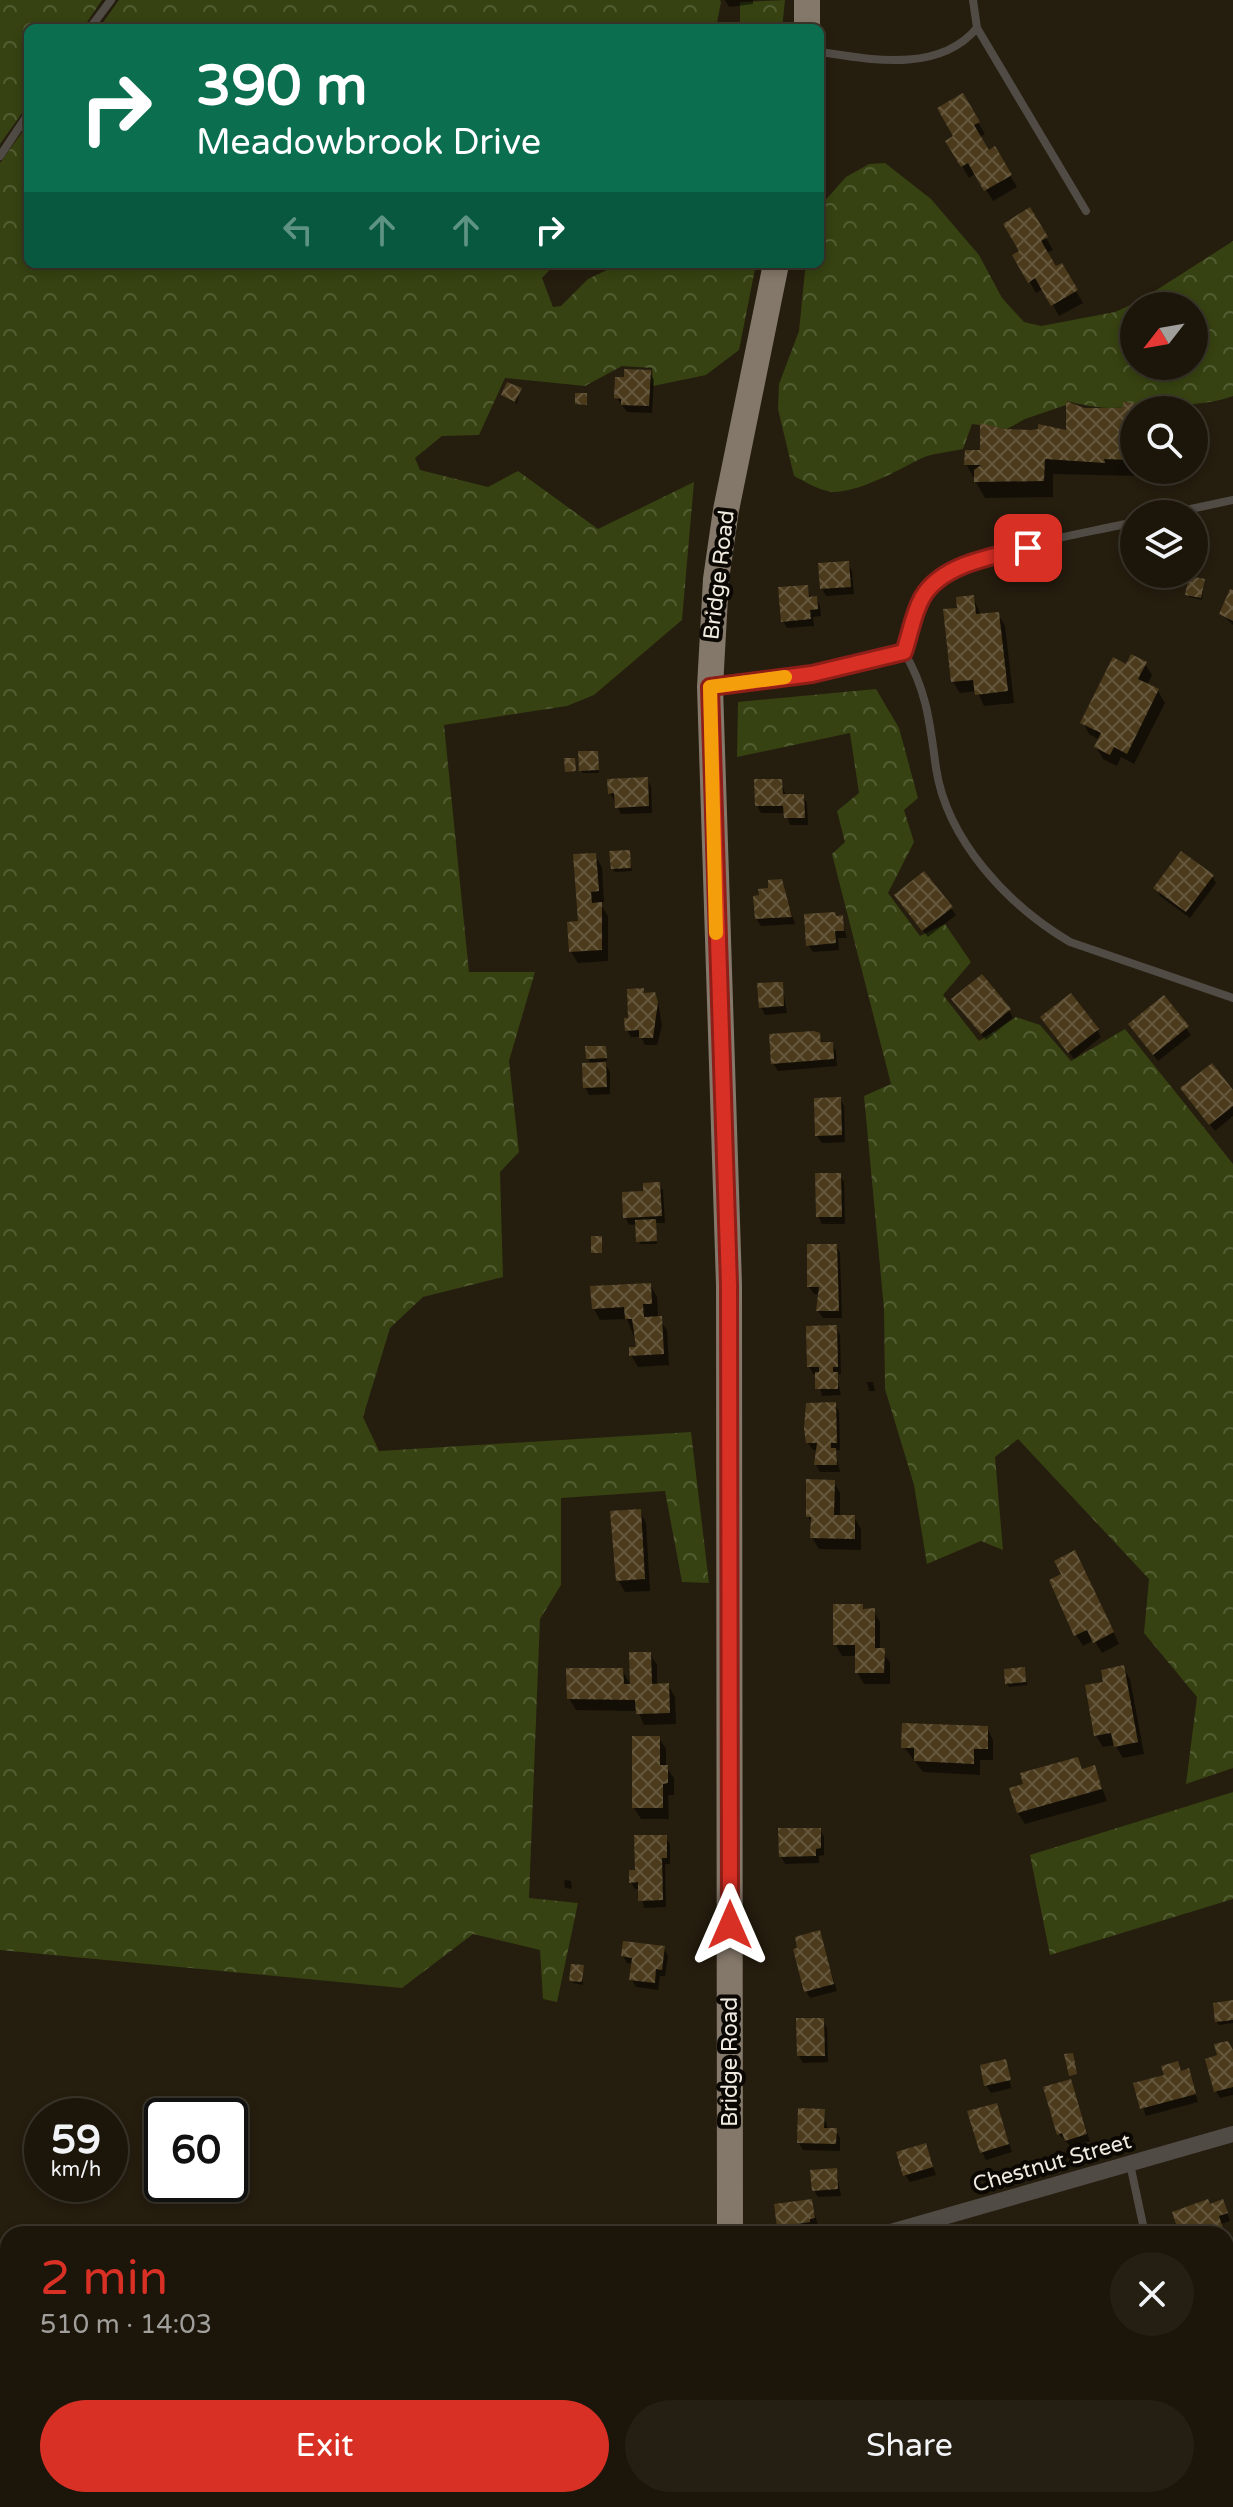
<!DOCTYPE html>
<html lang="en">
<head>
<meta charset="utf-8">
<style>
	body { margin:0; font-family:"Varela Round",sans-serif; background:#251f13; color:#f1f3f6; height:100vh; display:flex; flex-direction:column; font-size:30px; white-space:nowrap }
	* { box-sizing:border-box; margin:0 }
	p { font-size:26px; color:#a09f9c }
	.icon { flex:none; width:44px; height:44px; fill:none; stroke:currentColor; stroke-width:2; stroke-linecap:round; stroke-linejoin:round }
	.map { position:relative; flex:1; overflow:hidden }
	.side { position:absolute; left:0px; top:2226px; width:1234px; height:282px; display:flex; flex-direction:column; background:#1c160a; border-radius:24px 24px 0 0; box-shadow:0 4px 12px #0003,0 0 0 2px #3a352b }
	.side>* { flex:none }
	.banner { position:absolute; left:24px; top:24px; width:800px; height:244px; border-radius:12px; box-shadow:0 4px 12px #0003,0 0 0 2px #3a352b; background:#0b6e4f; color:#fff; overflow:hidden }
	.needle { width:52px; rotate:239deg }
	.fabs { position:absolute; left:1120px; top:292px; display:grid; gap:16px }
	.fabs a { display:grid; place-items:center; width:88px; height:88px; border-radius:50%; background:#1c160a; box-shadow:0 4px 12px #0003,0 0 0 2px #3a352b; font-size:40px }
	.speed { position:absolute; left:24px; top:2098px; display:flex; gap:16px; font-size:40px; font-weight:700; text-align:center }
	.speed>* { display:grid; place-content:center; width:104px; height:104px; border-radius:50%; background:#1c160a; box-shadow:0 4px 12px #0003,0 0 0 2px #3a352b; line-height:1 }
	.speed small { font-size:20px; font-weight:400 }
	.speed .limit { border:4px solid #111; border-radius:12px; background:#fff; color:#111 }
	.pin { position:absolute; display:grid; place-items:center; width:68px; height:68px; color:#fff; margin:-34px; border-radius:16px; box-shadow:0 4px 12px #0006 }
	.me { position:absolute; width:88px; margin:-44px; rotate:0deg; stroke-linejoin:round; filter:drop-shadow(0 0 6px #0008) }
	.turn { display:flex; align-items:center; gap:28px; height:168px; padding:0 40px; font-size:36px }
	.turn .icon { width:104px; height:104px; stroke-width:2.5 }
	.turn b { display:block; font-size:56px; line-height:68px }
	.lanes { display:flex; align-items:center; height:76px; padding:0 40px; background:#0003; justify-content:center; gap:40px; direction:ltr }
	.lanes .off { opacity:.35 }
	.round { display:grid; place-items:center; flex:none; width:84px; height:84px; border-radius:42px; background:#251f13 }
	.overview { display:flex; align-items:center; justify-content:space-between; height:136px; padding:0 40px }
	h1 { font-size:48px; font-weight:600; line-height:60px; color:#d93025 }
	.primary-button { display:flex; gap:16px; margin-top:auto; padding:16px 40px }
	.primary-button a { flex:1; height:92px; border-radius:48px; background:#d93025; color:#fff; font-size:32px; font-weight:600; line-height:92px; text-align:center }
	.primary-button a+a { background:#251f13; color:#f1f3f6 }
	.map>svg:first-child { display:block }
	.forest { fill:url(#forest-crowns); fill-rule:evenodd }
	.shadow { fill:#0007 }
	.building { fill:url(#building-cross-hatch) }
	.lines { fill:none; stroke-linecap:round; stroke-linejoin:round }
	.lane { stroke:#514b45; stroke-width:8 }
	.street { stroke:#514b45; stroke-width:16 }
	.primary { stroke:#84786a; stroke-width:26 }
	.route-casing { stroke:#8d1f18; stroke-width:20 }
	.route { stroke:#d93025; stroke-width:14 }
	.slow { stroke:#f59e0b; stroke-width:14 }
	.labels { text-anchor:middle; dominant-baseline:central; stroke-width:8; stroke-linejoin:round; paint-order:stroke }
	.street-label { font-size:22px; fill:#efe9df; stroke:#0b0803 }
</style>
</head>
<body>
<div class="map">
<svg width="1233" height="2507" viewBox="0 0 1233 2507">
	<defs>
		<pattern id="forest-crowns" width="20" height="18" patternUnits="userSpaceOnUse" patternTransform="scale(2)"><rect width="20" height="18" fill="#364211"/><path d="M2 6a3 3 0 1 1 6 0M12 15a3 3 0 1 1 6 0" fill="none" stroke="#535d33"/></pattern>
		<pattern id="building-cross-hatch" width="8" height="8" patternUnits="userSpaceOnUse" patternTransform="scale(2)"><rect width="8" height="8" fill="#4b3b1c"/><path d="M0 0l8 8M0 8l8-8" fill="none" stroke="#65573d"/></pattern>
	</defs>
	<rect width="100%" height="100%" fill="#251d0e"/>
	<!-- forest -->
	<path class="forest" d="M 0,0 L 102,0 L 83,28 L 28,28 L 28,105 L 0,144 Z
		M 119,0 L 720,0 L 721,2 L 716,28 L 99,28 Z
		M 785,0 L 782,28 L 740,28 L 740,2 Z
		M 28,124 L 28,264 L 555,264 L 542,278 L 553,307 L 561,306 L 588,279 L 619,264 L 756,264 L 739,350 L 706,375 L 653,386 L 652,368 L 622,366 L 585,386 L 505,378 L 479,435 L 442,436 L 415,458 L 420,470 L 488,487 L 518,471 L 598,529 L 694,482 L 682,620 L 594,695 L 567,706 L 444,725 L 469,972 L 535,972 L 509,1061 L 519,1152 L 500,1172 L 503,1277 L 423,1297 L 390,1328 L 363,1417 L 379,1451 L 691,1432 L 709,1583 L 682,1582 L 665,1491 L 561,1498 L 561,1585 L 540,1619 L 529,1898 L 578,1903 L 557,2002 L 543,1999 L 540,1950 L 473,1934 L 402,1988 L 0,1950 L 0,163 Z
		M 885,163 L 931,199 L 979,255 L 1002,298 L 1024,322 L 1041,326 L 1115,312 L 1141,300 L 1233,241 L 1233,396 C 1204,407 1155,407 1124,402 L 1124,407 C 1102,410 1086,405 1066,401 L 1066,405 L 1025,419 L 1007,429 L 972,424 L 963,449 C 950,452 932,453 920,459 C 896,471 864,490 835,492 C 821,492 806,482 794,476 L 778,409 L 779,384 L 799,331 L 805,271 L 809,264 L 820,264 L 822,204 L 846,177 L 869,164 ZM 1134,306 L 1194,306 L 1194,366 L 1134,366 Z
		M 876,689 L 899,728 L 918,798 L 904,810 L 914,842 L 888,893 L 920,936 L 945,924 L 971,962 L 943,995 L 979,1041 L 1016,1017 L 1040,1025 L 1071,1061 L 1125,1029 L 1233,1164 L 1233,1768 L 1186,1784 L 1197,1697 L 1144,1633 L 1149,1579 L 1018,1439 L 995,1457 L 1003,1550 L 981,1541 L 927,1564 L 914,1485 L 885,1389 L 884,1309 L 864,1096 L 891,1084 L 832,854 L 845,842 L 837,811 L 859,793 L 850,733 L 737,757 L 738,702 Z
		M 1233,1792 L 1233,1899 L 1050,1955 L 1030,1855 Z"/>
	<!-- shadow -->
	<path class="shadow" d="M 725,0 L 753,0 L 753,4 L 729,7 Z
		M 962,96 L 985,134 L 979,137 L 988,152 L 994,149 L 1017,187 L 993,201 L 976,173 L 969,178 L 948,141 L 956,137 Z
		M 1030,210 L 1053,250 L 1046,253 L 1055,269 L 1061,266 L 1083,303 L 1059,316 L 1044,288 L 1036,293 L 1015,256 L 1022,252 Z
		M 649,372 L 654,380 L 652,413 L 627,412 L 616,397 Z
		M 520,390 L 517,404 L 503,395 Z
		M 1139,406 L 1141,410 L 1134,410 L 1134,470 L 1138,470 L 1138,476 L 1053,474 L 1053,497 L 985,498 L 966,464 L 1004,431 L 1068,432 L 1083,410 L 1117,410 Z
		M 848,563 L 852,571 L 854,594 L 826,596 L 822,588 Z
		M 1204,581 L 1202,600 L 1189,597 L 1187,594 Z
		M 807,587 L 811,599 L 816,598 L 820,606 L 821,616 L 813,617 L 814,626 L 787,628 L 783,621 Z
		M 1233,592 L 1233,625 L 1221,614 Z
		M 973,597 L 981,616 L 998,614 L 1005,626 L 1014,703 L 984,706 L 977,691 L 960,693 L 953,682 L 960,610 Z
		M 1145,664 L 1152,675 L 1147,686 L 1158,691 L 1165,703 L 1134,764 L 1121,757 L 1117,766 L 1103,759 L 1096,747 L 1100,740 L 1089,734 L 1083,722 L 1127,666 Z
		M 597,753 L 599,773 L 583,773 L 581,770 Z
		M 647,779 L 651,787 L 652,813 L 621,814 L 610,793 Z
		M 781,781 L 786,796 L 803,796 L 807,803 L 808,825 L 790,825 L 786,813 L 761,813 L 757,806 Z
		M 629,852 L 632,871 L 615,872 L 613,869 Z
		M 595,855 L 602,867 L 604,902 L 600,903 L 608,916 L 608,961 L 578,963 L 571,952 Z
		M 1212,876 L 1216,883 L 1190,918 L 1160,896 L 1156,888 Z
		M 781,881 L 795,924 L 761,926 L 756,918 Z
		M 901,903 L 951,908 L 956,915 L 928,937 Z
		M 841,918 L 847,938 L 838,938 L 839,950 L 813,952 L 808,945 Z
		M 782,984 L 787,1013 L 765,1015 L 761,1007 Z
		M 629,991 L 654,994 L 658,1002 L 662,1026 L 657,1045 L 645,1045 L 641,1037 L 631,1037 L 627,1030 L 630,1020 Z
		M 1164,998 L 1191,1035 L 1158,1061 L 1135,1032 Z
		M 958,1007 L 1009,1010 L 1013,1018 L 986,1040 Z
		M 1047,1025 L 1097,1030 L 1101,1037 L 1074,1059 Z
		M 819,1035 L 824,1044 L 832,1044 L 836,1051 L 837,1066 L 778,1071 L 773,1063 Z
		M 605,1048 L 607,1061 L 603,1061 L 610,1072 L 610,1094 L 589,1095 L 585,1087 L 591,1065 L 588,1058 Z
		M 1233,1093 L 1233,1116 L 1215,1131 L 1187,1096 Z
		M 840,1099 L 844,1106 L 845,1142 L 822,1143 L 817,1136 Z
		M 840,1175 L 844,1182 L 845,1224 L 822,1224 L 818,1216 Z
		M 659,1184 L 663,1191 L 665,1223 L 656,1223 L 657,1244 L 640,1244 L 638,1224 L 629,1225 L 625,1217 L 645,1193 Z
		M 836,1246 L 840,1253 L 842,1318 L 823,1318 L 818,1311 L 820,1294 L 814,1294 L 809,1287 Z
		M 650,1285 L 657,1297 L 658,1318 L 667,1330 L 669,1365 L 638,1367 L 631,1355 L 639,1349 L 627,1319 L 600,1320 L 594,1309 Z
		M 836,1327 L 840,1335 L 841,1374 L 836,1374 L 841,1395 L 822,1396 L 817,1374 L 813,1374 L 809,1366 Z
		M 867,1382 L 873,1382 L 875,1391 L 869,1391 Z
		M 835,1404 L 839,1412 L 840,1450 L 835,1450 L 840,1472 L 820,1472 L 816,1465 L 818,1450 L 813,1450 L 808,1443 Z
		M 834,1482 L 840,1493 L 840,1517 L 854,1517 L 861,1529 L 861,1550 L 819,1549 L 812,1538 L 812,1525 L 808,1516 Z
		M 640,1511 L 646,1523 L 650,1591 L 625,1592 L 618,1580 Z
		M 1081,1564 L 1119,1644 L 1102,1653 L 1094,1640 L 1083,1646 L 1076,1635 L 1064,1575 Z
		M 862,1606 L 865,1611 L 873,1610 L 880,1622 L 880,1650 L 890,1662 L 890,1684 L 864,1684 L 857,1672 L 857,1656 L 842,1656 L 835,1644 Z
		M 650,1654 L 657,1665 L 657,1686 L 668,1685 L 675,1697 L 676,1724 L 644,1725 L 638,1711 L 576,1710 L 569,1698 L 622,1670 L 633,1689 Z
		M 1123,1668 L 1130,1679 L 1144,1754 L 1123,1758 L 1115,1745 L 1103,1747 L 1096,1736 L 1087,1687 L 1105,1683 Z
		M 1025,1673 L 1027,1685 L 1009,1687 L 1007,1684 Z
		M 987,1728 L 993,1740 L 993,1760 L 980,1760 L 980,1775 L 923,1772 L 904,1747 Z
		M 659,1738 L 666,1749 L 666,1767 L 674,1778 L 674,1795 L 668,1795 L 669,1819 L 641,1819 L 634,1808 Z
		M 1077,1759 L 1084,1770 L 1094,1767 L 1107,1801 L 1025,1824 L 1018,1813 Z
		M 820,1830 L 824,1837 L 824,1855 L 819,1856 L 819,1863 L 785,1864 L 781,1856 Z
		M 665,1837 L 670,1844 L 670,1864 L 665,1864 L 666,1907 L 644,1908 L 640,1889 L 635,1889 L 631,1882 Z
		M 564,1880 L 571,1881 L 572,1889 L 565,1888 Z
		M 819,1933 L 837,1991 L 810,1998 L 806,1991 Z
		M 664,1948 L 668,1956 L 665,1976 L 660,1976 L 658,1990 L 636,1987 L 632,1980 L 633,1964 L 627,1963 L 623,1956 Z
		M 583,1967 L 583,1985 L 573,1983 L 571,1980 Z
		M 1233,2003 L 1233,2023 L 1219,2025 L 1217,2022 Z
		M 823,2020 L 827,2028 L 828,2062 L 803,2063 L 799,2056 Z
		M 1233,2056 L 1233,2095 L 1220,2098 L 1216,2091 L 1220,2057 Z
		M 1006,2062 L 1011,2088 L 991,2093 L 986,2085 Z
		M 1188,2071 L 1198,2102 L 1146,2116 L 1135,2085 Z
		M 1070,2081 L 1090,2141 L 1071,2147 L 1059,2134 Z
		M 996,2105 L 1012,2152 L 986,2160 L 982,2152 Z
		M 823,2110 L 828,2130 L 836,2130 L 840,2138 L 840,2151 L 803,2150 L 799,2143 Z
		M 925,2145 L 936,2175 L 910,2182 L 905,2175 Z
		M 836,2170 L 841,2196 L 818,2197 L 814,2190 Z
		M 811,2201 L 818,2225 L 812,2226 L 813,2229 L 784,2234 L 779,2226 Z
		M 1210,2206 L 1226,2209 L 1230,2221 L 1221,2224 L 1225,2234 L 1183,2234 L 1174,2213 Z
		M 460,2500 L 515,2500 L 462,2503 Z"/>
	<!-- building -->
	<path class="building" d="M 963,93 L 980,122 L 974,125 L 989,150 L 995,146 L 1012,175 L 984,191 L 968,163 L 961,167 L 945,141 L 953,136 L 937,108 Z
		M 1030,207 L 1048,237 L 1041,241 L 1056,266 L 1062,263 L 1078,290 L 1051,306 L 1035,278 L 1028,283 L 1012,255 L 1019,251 L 1003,224 Z
		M 624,369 L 651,370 L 649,406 L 621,405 L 621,399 L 614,398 L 615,377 L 624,377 Z
		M 507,382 L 522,388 L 515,402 L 501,395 Z
		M 575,393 L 587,393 L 587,405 L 575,404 Z
		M 1066,401 L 1084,408 L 1117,408 L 1124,407 L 1123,402 L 1140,404 L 1140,410 L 1134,410 L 1130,460 L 1104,459 L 1105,463 L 1045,459 L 1044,481 L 974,482 L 974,470 L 981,465 L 964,465 L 965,450 L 980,450 L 980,423 L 1005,429 L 1031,430 L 1038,429 L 1038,424 L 1066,430 Z
		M 849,561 L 851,587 L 820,589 L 818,563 Z
		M 1189,576 L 1205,579 L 1201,598 L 1185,595 Z
		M 808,585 L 809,597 L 817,596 L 818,609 L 810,610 L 811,619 L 781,622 L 778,587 Z
		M 1230,589 L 1233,590 L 1233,621 L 1219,614 Z
		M 974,595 L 976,614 L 999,612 L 1008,691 L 975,695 L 973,680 L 951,682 L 943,609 L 957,608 L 956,597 Z
		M 1131,654 L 1147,662 L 1138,679 L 1159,689 L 1127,754 L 1114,747 L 1110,755 L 1094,747 L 1101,733 L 1080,723 L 1113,657 L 1126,664 Z
		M 578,751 L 598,751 L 599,770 L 579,771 Z
		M 564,758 L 575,758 L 576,771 L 565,772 Z
		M 648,777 L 649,806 L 615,808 L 614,793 L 608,794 L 607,779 Z
		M 754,779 L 782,779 L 783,794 L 804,794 L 805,818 L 784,818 L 783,806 L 755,806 Z
		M 630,850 L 631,868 L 611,869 L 609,851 Z
		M 1181,851 L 1214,875 L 1186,912 L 1153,888 Z
		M 596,853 L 599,891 L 591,892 L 592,903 L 602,902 L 602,950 L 569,952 L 567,922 L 578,921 L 573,854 Z
		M 924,871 L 953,907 L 922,931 L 894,895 Z
		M 782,879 L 792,917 L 755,919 L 753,896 L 759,895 L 758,889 L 768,888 L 768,880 Z
		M 835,912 L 836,916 L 843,915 L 844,931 L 835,931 L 836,943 L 806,946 L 804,914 Z
		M 982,974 L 1011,1009 L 981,1034 L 951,999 Z
		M 783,982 L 784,1006 L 759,1008 L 757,983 Z
		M 644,988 L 644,993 L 655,992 L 658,1002 L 653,1038 L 639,1038 L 639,1030 L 625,1031 L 624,1018 L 628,1018 L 627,989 Z
		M 1071,993 L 1099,1029 L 1068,1053 L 1040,1017 Z
		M 1164,995 L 1189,1026 L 1153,1055 L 1128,1024 Z
		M 814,1031 L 820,1033 L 821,1042 L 833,1042 L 834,1059 L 771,1064 L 769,1034 Z
		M 585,1046 L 606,1046 L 607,1058 L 586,1059 Z
		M 606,1062 L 607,1087 L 583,1088 L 582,1063 Z
		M 1212,1063 L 1233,1090 L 1233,1106 L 1209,1125 L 1180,1088 Z
		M 841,1097 L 842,1135 L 815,1136 L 814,1098 Z
		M 815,1173 L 841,1173 L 842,1217 L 816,1217 Z
		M 660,1182 L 662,1216 L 623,1218 L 622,1192 L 643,1191 L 643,1183 Z
		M 656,1219 L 657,1241 L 636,1242 L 635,1220 Z
		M 591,1236 L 602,1236 L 602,1253 L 591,1253 Z
		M 807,1244 L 837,1244 L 839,1311 L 816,1311 L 819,1287 L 807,1287 Z
		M 651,1283 L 652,1304 L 643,1304 L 644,1317 L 662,1316 L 664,1354 L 629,1356 L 629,1347 L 636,1347 L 632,1319 L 625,1319 L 624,1307 L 592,1309 L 590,1286 Z
		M 837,1325 L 838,1367 L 833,1367 L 833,1372 L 838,1372 L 838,1389 L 815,1389 L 815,1372 L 819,1372 L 819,1367 L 807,1367 L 806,1326 Z
		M 836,1402 L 837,1443 L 831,1443 L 831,1448 L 836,1448 L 837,1465 L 814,1465 L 817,1443 L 806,1443 L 804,1429 L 806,1403 Z
		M 806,1479 L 835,1480 L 834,1515 L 855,1515 L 855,1539 L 810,1538 L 811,1517 L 806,1517 Z
		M 641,1509 L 645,1579 L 616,1581 L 610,1511 Z
		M 1075,1550 L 1114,1632 L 1093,1643 L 1087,1630 L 1074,1636 L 1049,1580 L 1061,1574 L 1054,1561 Z
		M 833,1604 L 863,1604 L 863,1609 L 875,1608 L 875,1648 L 885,1648 L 884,1673 L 855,1673 L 855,1645 L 833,1645 Z
		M 629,1652 L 651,1652 L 652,1684 L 669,1683 L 670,1713 L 636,1714 L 635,1700 L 567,1699 L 566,1668 L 623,1668 L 624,1684 L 630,1684 Z
		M 1124,1665 L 1138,1742 L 1114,1747 L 1111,1733 L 1094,1736 L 1085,1685 L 1103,1682 L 1101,1670 Z
		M 1025,1667 L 1026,1682 L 1005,1684 L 1004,1669 Z
		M 902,1723 L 988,1726 L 988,1749 L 974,1749 L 974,1764 L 914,1761 L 914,1748 L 901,1748 Z
		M 632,1736 L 660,1736 L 660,1765 L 668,1765 L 668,1783 L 663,1784 L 663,1808 L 632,1808 Z
		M 1078,1757 L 1082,1769 L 1095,1765 L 1102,1789 L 1017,1813 L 1009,1788 L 1023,1784 L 1020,1773 Z
		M 778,1828 L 821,1828 L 821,1848 L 816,1849 L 816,1856 L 779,1857 Z
		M 634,1835 L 667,1835 L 667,1858 L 662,1858 L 663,1900 L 638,1901 L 638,1882 L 629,1883 L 629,1870 L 635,1870 Z
		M 820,1930 L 834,1984 L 804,1992 L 793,1949 L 797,1948 L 795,1937 Z
		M 623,1941 L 665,1946 L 662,1970 L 656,1969 L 655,1983 L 629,1980 L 632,1958 L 621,1956 Z
		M 571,1964 L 584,1965 L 582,1982 L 569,1981 Z
		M 1233,2000 L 1233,2020 L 1215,2022 L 1213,2003 Z
		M 796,2018 L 824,2018 L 825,2056 L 797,2056 Z
		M 1228,2041 L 1233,2050 L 1233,2087 L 1214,2092 L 1205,2059 L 1217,2055 L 1214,2044 Z
		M 1073,2053 L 1077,2074 L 1069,2076 L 1064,2054 Z
		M 1006,2059 L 1011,2080 L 984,2086 L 980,2065 Z
		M 1178,2061 L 1181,2071 L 1189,2068 L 1196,2094 L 1140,2109 L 1133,2083 L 1164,2075 L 1161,2066 Z
		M 1071,2079 L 1087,2134 L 1065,2141 L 1062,2133 L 1057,2135 L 1043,2087 Z
		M 997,2103 L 1009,2144 L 980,2153 L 967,2111 Z
		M 798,2108 L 825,2109 L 824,2128 L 837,2128 L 836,2144 L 797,2143 Z
		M 926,2143 L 933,2167 L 903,2176 L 896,2152 Z
		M 837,2168 L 838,2189 L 812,2191 L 810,2170 Z
		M 812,2199 L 815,2218 L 810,2219 L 810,2222 L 777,2227 L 774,2204 Z
		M 1208,2199 L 1210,2204 L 1223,2199 L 1228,2213 L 1219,2216 L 1225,2234 L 1188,2234 L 1185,2228 L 1178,2230 L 1172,2212 Z
		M 1226,2483 L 1230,2493 L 1233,2492 L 1233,2507 L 1205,2507 L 1207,2500 L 1226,2500 Z
		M 630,2500 L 663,2500 L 663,2507 L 630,2507 Z
		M 800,2500 L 832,2500 L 832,2507 L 800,2507 Z"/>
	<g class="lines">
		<!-- lane -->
		<path class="lane" d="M 973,0 L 977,28 L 1086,211
			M 90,28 L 111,0
			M 820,52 C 873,60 939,73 977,28
			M 0,156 L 28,114
			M 1167,514 L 1233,500
			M 904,652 C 927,690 930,725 936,768 C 947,841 1009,906 1070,942 L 1233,998
			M 714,686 L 812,674 L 904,652 C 909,635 914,607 925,594 C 965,550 1076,536 1134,522
			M 1130,2164 L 1145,2234
			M 413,2500 L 434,2507
			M 494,2507 L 507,2500"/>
		<!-- street -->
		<path class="street" d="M 884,2234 L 1233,2134"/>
		<!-- primary -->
		<path class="primary" d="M 807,0 L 807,28
			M 730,2234 L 729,1285 L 710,687 L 716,579 L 726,510 L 776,264
			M 729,2507 L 729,2500"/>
	</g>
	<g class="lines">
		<defs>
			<path id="route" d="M 730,1925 L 729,1285 L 710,687 L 812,674 L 904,652 C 910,635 913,614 922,598 C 941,564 994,556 1028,548"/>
		</defs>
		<!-- route casing -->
		<use href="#route" class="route-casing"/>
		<!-- route -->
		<use href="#route" class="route"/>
		<!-- slow -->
		<path class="slow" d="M 716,933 L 710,687 L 785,677"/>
	</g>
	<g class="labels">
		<!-- street labels -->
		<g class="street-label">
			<text transform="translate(719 575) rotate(-83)">Bridge Road</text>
			<text transform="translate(730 2062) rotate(-90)">Bridge Road</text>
			<text transform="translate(1052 2163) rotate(-16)">Chestnut Street</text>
		</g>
	</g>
</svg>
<div class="fabs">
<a><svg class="needle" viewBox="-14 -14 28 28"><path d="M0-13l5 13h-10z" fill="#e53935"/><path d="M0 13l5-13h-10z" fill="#a09f9c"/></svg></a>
<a><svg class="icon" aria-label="search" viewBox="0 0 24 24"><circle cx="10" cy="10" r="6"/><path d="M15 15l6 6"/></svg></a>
<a><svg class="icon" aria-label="layers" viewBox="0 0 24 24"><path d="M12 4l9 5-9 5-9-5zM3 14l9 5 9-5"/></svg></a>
</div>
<div class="speed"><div>59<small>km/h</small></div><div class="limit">60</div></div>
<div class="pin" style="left:1028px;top:548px;background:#d93025"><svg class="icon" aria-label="arrive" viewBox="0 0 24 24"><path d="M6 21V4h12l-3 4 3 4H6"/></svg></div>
<svg class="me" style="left:730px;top:1925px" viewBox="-20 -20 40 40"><path d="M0-17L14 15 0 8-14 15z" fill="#d93025" stroke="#fff" stroke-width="4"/></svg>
<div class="banner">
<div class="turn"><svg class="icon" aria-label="right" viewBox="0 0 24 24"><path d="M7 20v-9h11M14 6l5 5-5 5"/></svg><div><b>390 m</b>Meadowbrook Drive</div></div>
<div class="lanes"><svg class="icon off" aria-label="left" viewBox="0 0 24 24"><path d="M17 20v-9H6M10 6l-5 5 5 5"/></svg><svg class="icon off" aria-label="ahead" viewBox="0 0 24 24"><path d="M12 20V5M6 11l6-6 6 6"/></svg><svg class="icon off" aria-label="ahead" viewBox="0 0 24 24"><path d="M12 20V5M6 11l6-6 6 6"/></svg><svg class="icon" aria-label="right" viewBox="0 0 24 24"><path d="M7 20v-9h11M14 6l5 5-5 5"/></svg></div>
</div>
<section class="side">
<div class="overview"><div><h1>2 min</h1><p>510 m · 14:03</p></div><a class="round"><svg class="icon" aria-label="close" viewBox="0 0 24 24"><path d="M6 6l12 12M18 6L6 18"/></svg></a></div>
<div class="primary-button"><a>Exit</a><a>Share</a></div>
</section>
</div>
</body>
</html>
